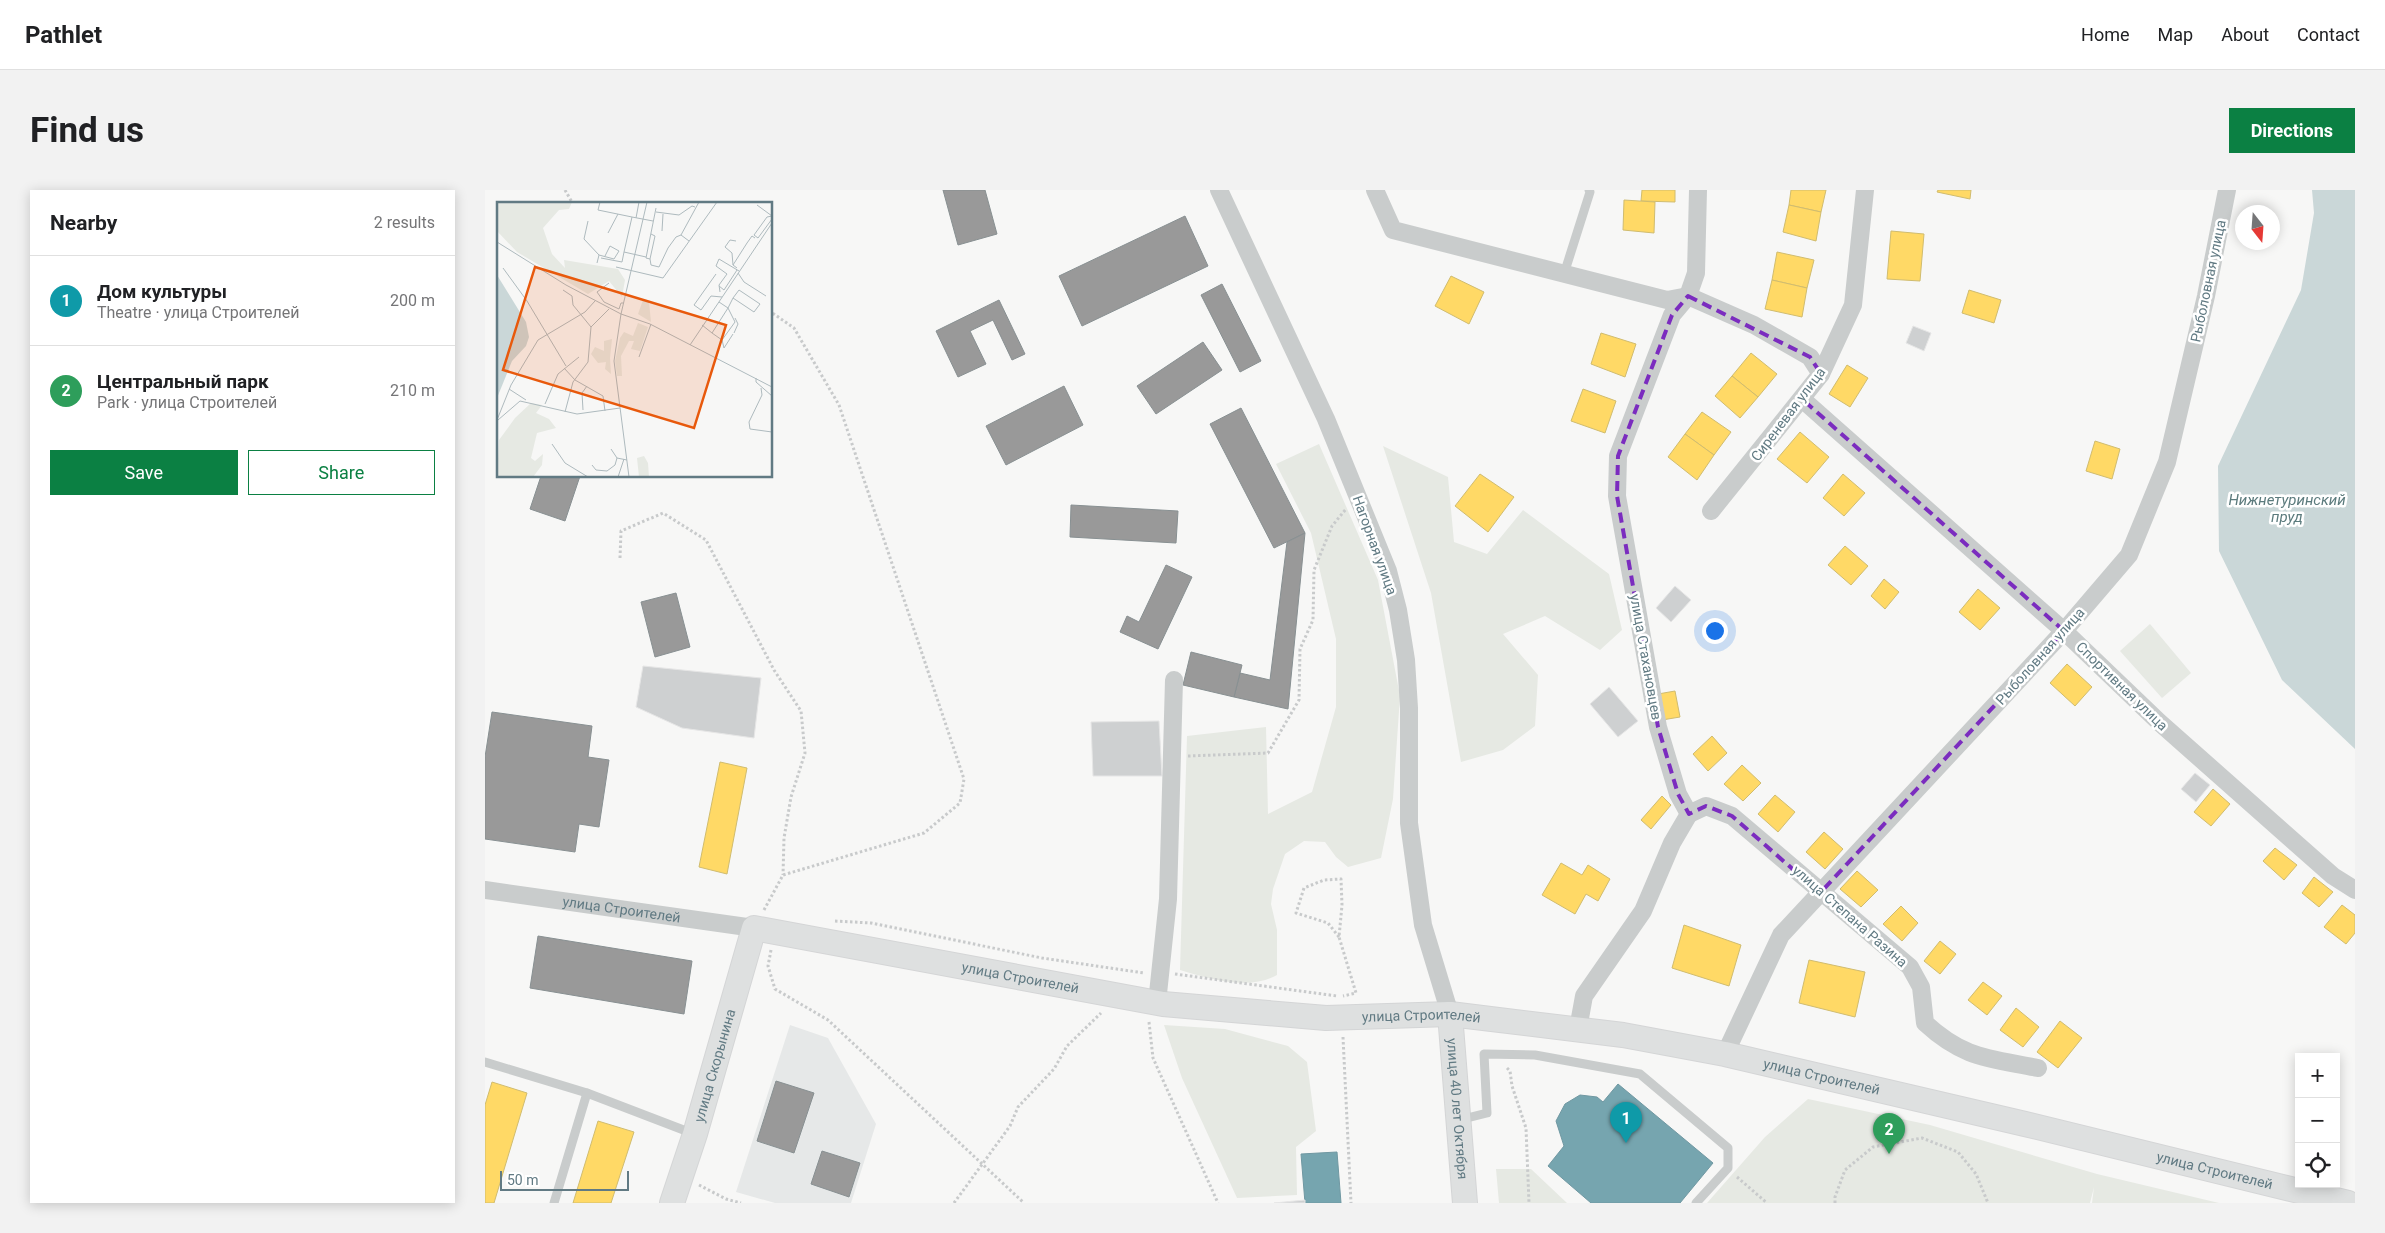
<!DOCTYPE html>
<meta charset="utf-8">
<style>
:root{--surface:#fff;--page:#f2f2f2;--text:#202124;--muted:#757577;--line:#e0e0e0;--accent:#0b8043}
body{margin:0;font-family:Roboto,sans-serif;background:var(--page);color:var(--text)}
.controls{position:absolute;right:15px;bottom:15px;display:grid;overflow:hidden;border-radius:0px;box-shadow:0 2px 12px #0003}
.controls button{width:45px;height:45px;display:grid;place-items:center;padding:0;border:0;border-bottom:1px solid var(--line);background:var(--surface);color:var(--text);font:25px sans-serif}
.compass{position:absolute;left:1750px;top:15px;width:45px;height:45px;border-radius:50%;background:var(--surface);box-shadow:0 2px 12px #0003;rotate:163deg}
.scale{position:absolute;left:15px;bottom:12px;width:129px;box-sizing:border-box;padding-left:5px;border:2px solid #617a83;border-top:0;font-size:14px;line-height:18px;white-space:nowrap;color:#617a83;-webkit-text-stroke:4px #fff;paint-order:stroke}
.you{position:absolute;left:1229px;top:440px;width:18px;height:18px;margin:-12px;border:4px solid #fff;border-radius:50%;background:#1a73e8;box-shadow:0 0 0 8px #1a73e833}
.badge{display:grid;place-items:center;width:32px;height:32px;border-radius:50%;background:var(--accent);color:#fff;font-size:16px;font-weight:700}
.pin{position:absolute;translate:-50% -41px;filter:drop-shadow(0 1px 2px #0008)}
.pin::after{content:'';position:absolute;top:26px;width:18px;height:15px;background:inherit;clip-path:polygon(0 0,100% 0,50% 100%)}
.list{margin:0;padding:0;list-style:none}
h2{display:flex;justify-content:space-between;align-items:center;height:65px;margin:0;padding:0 20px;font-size:21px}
h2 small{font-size:16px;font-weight:400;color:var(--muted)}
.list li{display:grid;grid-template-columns:32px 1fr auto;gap:15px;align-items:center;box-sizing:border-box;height:90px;padding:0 20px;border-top:1px solid var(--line)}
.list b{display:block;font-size:19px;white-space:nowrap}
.list p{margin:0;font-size:16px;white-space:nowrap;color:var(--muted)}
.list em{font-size:16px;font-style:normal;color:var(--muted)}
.actions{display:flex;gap:10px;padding:15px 20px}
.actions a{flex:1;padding:11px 0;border:1px solid var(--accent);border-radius:0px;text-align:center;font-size:18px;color:var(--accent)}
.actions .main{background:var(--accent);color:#fff}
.icon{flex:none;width:28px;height:28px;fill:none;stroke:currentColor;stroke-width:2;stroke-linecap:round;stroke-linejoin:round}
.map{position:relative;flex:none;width:1870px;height:1013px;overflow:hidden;border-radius:0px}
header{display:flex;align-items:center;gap:30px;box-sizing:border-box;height:70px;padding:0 25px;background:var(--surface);border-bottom:1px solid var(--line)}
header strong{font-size:24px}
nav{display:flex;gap:28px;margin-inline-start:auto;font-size:18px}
.intro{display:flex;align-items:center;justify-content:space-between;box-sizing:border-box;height:120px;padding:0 30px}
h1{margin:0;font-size:35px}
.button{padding:12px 22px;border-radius:0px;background:var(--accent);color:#fff;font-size:18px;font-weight:700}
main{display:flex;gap:30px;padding:0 30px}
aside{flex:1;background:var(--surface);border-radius:0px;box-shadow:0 2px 12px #0003}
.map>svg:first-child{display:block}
.built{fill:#e6e8e8}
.green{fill:#e6e9e3}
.water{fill:#cad7d8}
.homes{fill:#ffd966;stroke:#d0bc6f}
.public{fill:#76a5af;stroke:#7098a2}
.industry{fill:#999;stroke:#889092}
.building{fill:#ced0d1;stroke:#e6e6e6}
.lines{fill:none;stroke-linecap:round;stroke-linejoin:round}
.secondary-casing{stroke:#d4d5d6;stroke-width:26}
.path{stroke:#c8cacb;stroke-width:3;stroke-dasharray:2.5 2.5;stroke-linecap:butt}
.lane{stroke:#c9cccc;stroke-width:9}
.street{stroke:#c9cccc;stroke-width:18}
.secondary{stroke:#dee0e0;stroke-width:24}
.marked{fill:none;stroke:#7b2cbf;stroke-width:4;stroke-dasharray:10 6;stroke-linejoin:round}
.labels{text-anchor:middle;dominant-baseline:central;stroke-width:5;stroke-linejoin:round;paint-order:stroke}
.street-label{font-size:14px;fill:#617a83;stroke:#fff}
.water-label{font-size:15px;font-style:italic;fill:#5c7b7d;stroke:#fff}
.inset-road{fill:none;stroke:#aebabe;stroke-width:1}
.view{fill:#e8590c;fill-opacity:0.15;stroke:#e8590c;stroke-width:2.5}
.inset-edge{fill:none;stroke:#617a83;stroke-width:2.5}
</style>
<header>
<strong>Pathlet</strong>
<nav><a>Home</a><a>Map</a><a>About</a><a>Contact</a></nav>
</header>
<div class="intro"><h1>Find us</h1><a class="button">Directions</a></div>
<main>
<aside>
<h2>Nearby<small>2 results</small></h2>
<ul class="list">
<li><span class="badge" style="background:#0f9aa8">1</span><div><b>Дом культуры</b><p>Theatre · улица Строителей</p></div><em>200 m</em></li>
<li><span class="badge" style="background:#2e9e5b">2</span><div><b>Центральный парк</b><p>Park · улица Строителей</p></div><em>210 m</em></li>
</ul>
<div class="actions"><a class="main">Save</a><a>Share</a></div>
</aside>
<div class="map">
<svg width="1870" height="1013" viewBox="0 0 1870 1013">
<rect width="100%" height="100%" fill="#f7f7f6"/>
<!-- built -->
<path class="built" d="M 305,835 L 343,848 L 391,934 L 366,1013 L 290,1013 L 251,1002 Z"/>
<!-- green -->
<g class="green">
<path d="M 834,254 L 893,390 L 915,506 L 908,609 L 896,668 L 863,677 L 851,667 L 840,652 L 819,651 L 800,664 L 788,699 L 786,714 L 792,740 L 792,785 C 764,801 725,789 695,780 L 702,546 L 781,537 L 783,624 L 827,602 L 851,517 L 851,449 L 826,343 L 791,274 Z"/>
<path d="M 898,256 L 963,287 L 969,352 L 1002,364 L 1038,320 L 1124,384 L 1137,440 L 1115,460 L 1060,426 L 1018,444 L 1053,485 L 1050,536 L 1018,560 L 976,572 L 946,403 Z"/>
<path d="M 1665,434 L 1706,483 L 1677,508 L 1635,461 Z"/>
<path d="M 679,835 L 740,839 L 803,856 L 822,872 L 831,941 L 811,957 L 812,1005 L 752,1008 L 697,888 Z"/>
<path d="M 1323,909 L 1445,935 L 1612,984 L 1734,1013 L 1607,1013 L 1609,997 L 1605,1013 L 1222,1013 L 1280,947 Z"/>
<path d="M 1011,979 L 1046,979 L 1082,1013 L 1014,1013 Z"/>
</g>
<!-- water -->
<path class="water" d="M 1827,0 L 1870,0 L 1870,559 L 1797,490 L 1734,361 L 1733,276 L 1816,100 L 1829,23 Z"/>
<!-- homes -->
<g class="homes">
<path d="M 1157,0 L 1190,0 L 1190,12 L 1156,11 Z"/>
<path d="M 1306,0 L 1341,0 L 1336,22 L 1304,15 Z"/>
<path d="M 1453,0 L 1486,0 L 1485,9 L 1452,2 Z"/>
<path d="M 1139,10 L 1170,12 L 1169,43 L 1138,40 Z"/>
<path d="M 1304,15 L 1336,22 L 1331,51 L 1298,42 Z"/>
<path d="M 1406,41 L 1439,44 L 1435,91 L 1402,89 Z"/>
<path d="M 1292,62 L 1329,70 L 1322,98 L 1287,90 Z"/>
<path d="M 966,86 L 999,102 L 984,134 L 950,116 Z"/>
<path d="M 1287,90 L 1322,98 L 1317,127 L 1280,119 Z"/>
<path d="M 1484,100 L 1516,110 L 1509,133 L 1477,123 Z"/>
<path d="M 1116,143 L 1151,154 L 1140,187 L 1106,174 Z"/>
<path d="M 1266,163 L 1292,184 L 1273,207 L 1247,186 Z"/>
<path d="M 1362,175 L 1383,188 L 1365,217 L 1344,204 Z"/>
<path d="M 1247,186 L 1273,207 L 1255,228 L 1230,206 Z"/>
<path d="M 1098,199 L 1131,211 L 1120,243 L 1086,231 Z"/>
<path d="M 1217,222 L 1246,242 L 1229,265 L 1200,244 Z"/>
<path d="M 1315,242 L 1344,267 L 1322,293 L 1292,269 Z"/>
<path d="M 1200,244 L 1229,265 L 1212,290 L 1183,267 Z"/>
<path d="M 1610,251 L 1635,259 L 1627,289 L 1601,281 Z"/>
<path d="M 995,284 L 1029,307 L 1003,342 L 970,316 Z"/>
<path d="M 1358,284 L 1380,303 L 1359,326 L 1338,308 Z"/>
<path d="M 1360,356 L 1383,376 L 1366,395 L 1343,375 Z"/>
<path d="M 1399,389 L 1414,402 L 1400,419 L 1386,406 Z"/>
<path d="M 1493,399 L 1515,418 L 1495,440 L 1474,422 Z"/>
<path d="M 1582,474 L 1607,497 L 1590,516 L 1565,493 Z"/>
<path d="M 1190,501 L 1195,527 L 1177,530 L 1173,504 Z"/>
<path d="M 1227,546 L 1242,563 L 1223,581 L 1208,564 Z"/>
<path d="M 235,572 L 262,578 L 242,684 L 214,677 Z"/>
<path d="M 1257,575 L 1276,593 L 1258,611 L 1239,594 Z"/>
<path d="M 1728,599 L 1745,614 L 1726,636 L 1709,622 Z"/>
<path d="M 1290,605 L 1310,622 L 1293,642 L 1273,624 Z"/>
<path d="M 1177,606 L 1186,615 L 1166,639 L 1156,630 Z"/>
<path d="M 1339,642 L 1358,659 L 1340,679 L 1321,662 Z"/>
<path d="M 1790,658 L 1812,675 L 1799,690 L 1778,671 Z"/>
<path d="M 1076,673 L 1097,685 L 1103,675 L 1125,689 L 1113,711 L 1101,704 L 1090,724 L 1057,705 Z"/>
<path d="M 1372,681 L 1393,700 L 1376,717 L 1355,699 Z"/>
<path d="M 1829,687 L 1848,702 L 1834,717 L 1817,703 Z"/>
<path d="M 1857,715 L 1870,725 L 1870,743 L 1861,754 L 1839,737 Z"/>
<path d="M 1416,716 L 1433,733 L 1417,751 L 1398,734 Z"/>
<path d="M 1199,735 L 1256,755 L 1244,796 L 1187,778 Z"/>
<path d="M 1455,751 L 1471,764 L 1455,784 L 1439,771 Z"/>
<path d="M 1324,770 L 1380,782 L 1370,827 L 1314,813 Z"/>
<path d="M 1498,792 L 1517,806 L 1502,825 L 1483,810 Z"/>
<path d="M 1531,818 L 1554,837 L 1538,857 L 1515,840 Z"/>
<path d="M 1575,831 L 1597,848 L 1573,878 L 1552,862 Z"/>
<path d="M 7,892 L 42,903 L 9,1013 L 0,1013 L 0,915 Z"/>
<path d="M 113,931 L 149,942 L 126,1013 L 88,1013 Z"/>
</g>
<!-- public -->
<g class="public">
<path d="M 1133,894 L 1228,973 L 1195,1013 L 1106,1013 L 1063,976 L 1079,956 L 1071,931 L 1080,914 L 1095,905 L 1112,907 L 1118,912 Z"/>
<path d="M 852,962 L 856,1013 L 820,1013 L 816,964 Z"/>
</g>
<!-- industry -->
<g class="industry">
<path d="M 458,0 L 500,0 L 512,44 L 473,55 Z"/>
<path d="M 700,26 L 723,76 L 597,136 L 574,86 Z"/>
<path d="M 737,94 L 776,171 L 755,182 L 716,105 Z"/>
<path d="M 514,110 L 540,164 L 527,170 L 508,130 L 485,141 L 501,174 L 473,187 L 451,141 Z"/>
<path d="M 718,152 L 737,180 L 671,224 L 652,196 Z"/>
<path d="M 579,196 L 598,235 L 521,275 L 501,236 Z"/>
<path d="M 756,218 L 820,343 L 789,358 L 725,234 Z"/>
<path d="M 56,286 L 95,286 L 80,331 L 45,319 Z"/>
<path d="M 586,315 L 693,321 L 691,353 L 585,347 Z"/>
<path d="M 820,343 L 803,519 L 749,507 L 755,483 L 785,490 L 802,352 Z"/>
<path d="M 681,375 L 707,387 L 673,459 L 635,442 L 642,426 L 654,432 Z"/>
<path d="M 191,403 L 205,457 L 170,467 L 156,412 Z"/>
<path d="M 706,462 L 757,475 L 749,507 L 698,495 Z"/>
<path d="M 7,522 L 107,536 L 103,567 L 124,570 L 114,637 L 94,634 L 90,662 L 0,649 L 0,567 Z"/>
<path d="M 53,746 L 207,771 L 199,824 L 45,798 Z"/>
<path d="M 291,891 L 329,903 L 309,963 L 272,951 Z"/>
<path d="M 337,961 L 375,973 L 364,1007 L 326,994 Z"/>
</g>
<!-- building -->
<g class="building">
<path d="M 1428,136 L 1446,143 L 1439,161 L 1421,153 Z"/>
<path d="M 1190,396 L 1206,410 L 1186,432 L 1171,418 Z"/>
<path d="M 158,476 L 276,488 L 269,548 L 197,538 L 151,517 Z"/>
<path d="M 1124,497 L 1153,531 L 1133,547 L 1105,514 Z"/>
<path d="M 674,531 L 677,586 L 608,586 L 606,532 Z"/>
<path d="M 1710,583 L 1725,595 L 1711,612 L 1696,599 Z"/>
<path d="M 820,1010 L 820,1013 L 789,1013 Z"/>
</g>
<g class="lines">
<!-- secondary casing -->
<g class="secondary-casing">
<g id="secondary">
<path id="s2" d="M 965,824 L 980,1013"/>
<path id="s3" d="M 187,1013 L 210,944 L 269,738 L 678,814 L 841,828 L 965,824 L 1138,845 L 1240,864 L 1540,934 L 1863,1013"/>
</g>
</g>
<!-- path -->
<g class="path">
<path d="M 80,0 L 88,14"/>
<path d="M 135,368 L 136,341 L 178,323 L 221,350 L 289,480 L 316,521 L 320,563 L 306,607 L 299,648 L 298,685"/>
<path d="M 703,566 L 783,563 L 814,510 L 815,459 L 828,430 L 829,380 L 847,336 L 861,319"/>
<path d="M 279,720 L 298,685 L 439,643 L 475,613 L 479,589 L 354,215 L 309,138 L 286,122"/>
<path d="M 350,731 L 386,733 L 557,768 L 659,783"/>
<path d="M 854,747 L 843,733 L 811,723 L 819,698 L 839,690 L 856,689 L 857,715 L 854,747 L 871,803 L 858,806"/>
<path d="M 286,760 L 283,776 L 290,799 L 343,830 L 539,1013"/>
<path d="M 690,784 L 852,806"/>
<path d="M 664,832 L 668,868 L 733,1013"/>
<path d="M 858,847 L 866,1013"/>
<path d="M 1022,878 L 1025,881 L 1027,896 L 1041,938 L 1044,1013"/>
<path d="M 1252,987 L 1282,1013"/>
<path d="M 214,995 L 241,1009 L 256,1013"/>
<path d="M 469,1013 L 525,936 L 533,917 L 569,879 L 582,856 L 616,823"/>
<path d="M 1350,1013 L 1350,1007 L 1360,980 L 1388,957 L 1437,948 L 1473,962 L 1491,984 L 1503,1013"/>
</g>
<!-- lane -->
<g class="lane">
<path d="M 1079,84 L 1105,2 L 1104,0"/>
<path d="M 0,872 L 102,903 L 209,944"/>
<path d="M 974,930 L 1002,923 L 999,864 L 1050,865 L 1155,884 L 1243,958 L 1243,978 L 1211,1013"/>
<path d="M 69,1013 L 102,903"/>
</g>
<!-- street -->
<g class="street">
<path d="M 734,0 L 841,229 L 903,381 L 913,420 L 921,470 L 924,518 L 924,633 L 938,735 L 965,824"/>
<path d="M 890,0 L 908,40 L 1182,110 L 1203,106 L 1269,135 L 1325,167 L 1336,184"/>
<path d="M 1317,209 L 1579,441 L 1674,532 L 1848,686 L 1870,700"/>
<path d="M 1226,321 L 1336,184 L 1368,115 L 1380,0"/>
<path d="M 1204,624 L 1193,604 L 1173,537 L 1132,306 L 1133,266 L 1187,125 L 1203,106 L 1211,83 L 1213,0"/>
<path d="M 1204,624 L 1221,616 L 1247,626 L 1425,777 L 1436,797 L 1440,833 C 1479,869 1504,868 1553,878"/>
<path id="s1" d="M 0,700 L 269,738"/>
<path d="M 672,813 L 683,709 L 689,490"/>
<path d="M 1093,839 L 1099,806 L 1158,721 L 1187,653 L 1204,624"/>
<path d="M 1240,864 L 1296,745 L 1579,441 L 1644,365 L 1682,272 L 1721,106 L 1742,0"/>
</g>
<!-- secondary -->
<use href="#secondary" class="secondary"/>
</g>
<!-- marked area -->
<path class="marked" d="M 1203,106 L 1325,167 L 1336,184 L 1317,209 L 1579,441 L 1335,703 L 1247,626 L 1221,616 L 1204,624 L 1193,604 L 1173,537 L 1132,306 L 1133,266 L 1187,125 Z"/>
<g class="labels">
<!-- street labels -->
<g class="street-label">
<text transform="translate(1723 91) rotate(-78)">Рыболовная улица</text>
<text transform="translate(1303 224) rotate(-53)">Сиреневая улица</text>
<text transform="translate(890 355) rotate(70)">Нагорная улица</text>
<text transform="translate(1555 466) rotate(-48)">Рыболовная улица</text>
<text transform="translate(1161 467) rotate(80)">улица Стахановцев</text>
<text transform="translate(1637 496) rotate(44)">Спортивная улица</text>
<text stroke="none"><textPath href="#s1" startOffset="138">улица Строителей</textPath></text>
<text transform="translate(1365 726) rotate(41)">улица Степана Разина</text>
<text stroke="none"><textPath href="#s3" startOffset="558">улица Строителей</textPath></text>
<text stroke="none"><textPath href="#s3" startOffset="962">улица Строителей</textPath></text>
<text stroke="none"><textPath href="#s3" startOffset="144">улица Скорынина</textPath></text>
<text stroke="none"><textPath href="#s3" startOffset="1368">улица Строителей</textPath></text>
<text stroke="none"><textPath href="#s2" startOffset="95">улица 40 лет Октября</textPath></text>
<text stroke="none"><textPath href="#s3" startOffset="1772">улица Строителей</textPath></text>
</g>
<!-- water labels -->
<g class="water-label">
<text x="1802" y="310">Нижнетуринский<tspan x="1802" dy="17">пруд</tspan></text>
</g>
</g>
<!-- overview -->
<g transform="translate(12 12)">
<rect width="275" height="275" fill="#f7f7f6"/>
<path d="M 0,0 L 75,0 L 72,7 L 62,8 L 46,26 L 55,52 L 68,66 L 67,58 L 121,67 L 128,78 L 125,95 L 112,79 L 91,92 L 20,50 L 0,29 ZM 146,98 L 152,100 L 154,120 L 141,112 ZM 141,121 L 151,125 L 143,149 L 134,147 L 137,139 L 132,139 L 124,154 L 125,174 L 120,174 L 118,159 L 123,136 L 127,130 L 136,134 ZM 115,137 L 113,156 L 114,172 L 108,167 L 109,160 L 101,161 L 94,152 L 98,145 L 107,149 L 107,139 ZM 34,201 L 45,203 L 39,211 L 52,217 L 59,226 L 40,231 L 34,256 L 38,259 L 46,252 L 45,263 L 36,275 L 0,275 L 2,238 L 18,216 ZM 147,254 L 151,261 L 152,275 L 142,275 L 140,256 Z" fill="#e6e9e3"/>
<path d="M 0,73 L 29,120 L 32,135 L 29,144 L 15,159 L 0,196 Z" fill="#cad7d8"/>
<path class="inset-road" d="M 103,0 L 101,8 L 135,15M 260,3 L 275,14M 159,6 L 149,56 L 153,57 L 154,63 L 162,65 L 171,46 L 179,35 L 184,33M 159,10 L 182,13 L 195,4 L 198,5M 275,14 L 270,15 L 257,33 L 261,36 L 275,17M 139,16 L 142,0M 91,19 L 87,37 L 102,53 L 100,61M 165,29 L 166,12M 111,31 L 121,12M 192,39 L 184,33 L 202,0M 0,40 L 69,83 L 124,112 L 150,0M 102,53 L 117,57 L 122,49 L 113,44 L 108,54M 149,55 L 127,50 L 135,15 L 156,19M 104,56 L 125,60 L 127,50M 153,57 L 158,34 L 154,32M 236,63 L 235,51 L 228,45 L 233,38 L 239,39M 119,65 L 166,76 L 220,0M 6,66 L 30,99 L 69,164M 240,66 L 236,63 L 250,41 L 255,34 L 258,36M 241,71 L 247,80 L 269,94M 219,72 L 197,103 L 204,108 L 214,94 L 225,95M 112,81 L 100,90 L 107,100 L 122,107 L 124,101 L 127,101M 222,84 L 227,88 L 240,68M 66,88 L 75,94 L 76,103 L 94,125M 223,90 L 222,83 L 230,72 L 219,64 L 222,57 L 242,69M 222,100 L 231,106 L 236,96 L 257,110 L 263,102 L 242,88 L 236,96M 205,123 L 215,131 L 225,138 L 238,120 L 231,106 L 215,131M 94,125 L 112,107M 237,131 L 241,122 L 238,116M 225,138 L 227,146 L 236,132M 193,143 L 275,21M 142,155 L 154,122M 67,166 L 78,178 L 106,194 L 108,209M 259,176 L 259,180 L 275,194M 264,186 L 265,193 L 252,220 L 253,227 L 275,230 L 275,212M 12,187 L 29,198M 48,202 L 61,172 L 82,155M 86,208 L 85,191 L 90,184M 68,210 L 76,180 L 91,160 L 94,125M 0,218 L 14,183 L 41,138 L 88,110 L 98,99M 1,218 L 23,199 L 80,212 L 123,206M 55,242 L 68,261 L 91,275M 114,247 L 120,256 L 130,258M 95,263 L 99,268 L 110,269 L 118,263 L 120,256M 121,275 L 127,257M 132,275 L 117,159 L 124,112 L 153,122 L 275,185"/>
<path class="view" d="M 38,65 L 229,123 L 197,226 L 6,168 Z"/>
<rect width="275" height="275" class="inset-edge"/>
</g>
</svg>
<div class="controls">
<button>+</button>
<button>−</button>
<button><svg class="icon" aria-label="locate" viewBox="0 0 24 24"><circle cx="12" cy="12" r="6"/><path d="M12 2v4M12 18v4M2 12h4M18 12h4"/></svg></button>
</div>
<svg class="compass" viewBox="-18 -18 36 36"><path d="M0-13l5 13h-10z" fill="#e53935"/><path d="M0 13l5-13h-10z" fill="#757577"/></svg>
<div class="scale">50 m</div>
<div class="you"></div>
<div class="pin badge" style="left:1141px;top:953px;background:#0f9aa8">1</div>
<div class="pin badge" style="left:1404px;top:964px;background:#2e9e5b">2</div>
</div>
</main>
